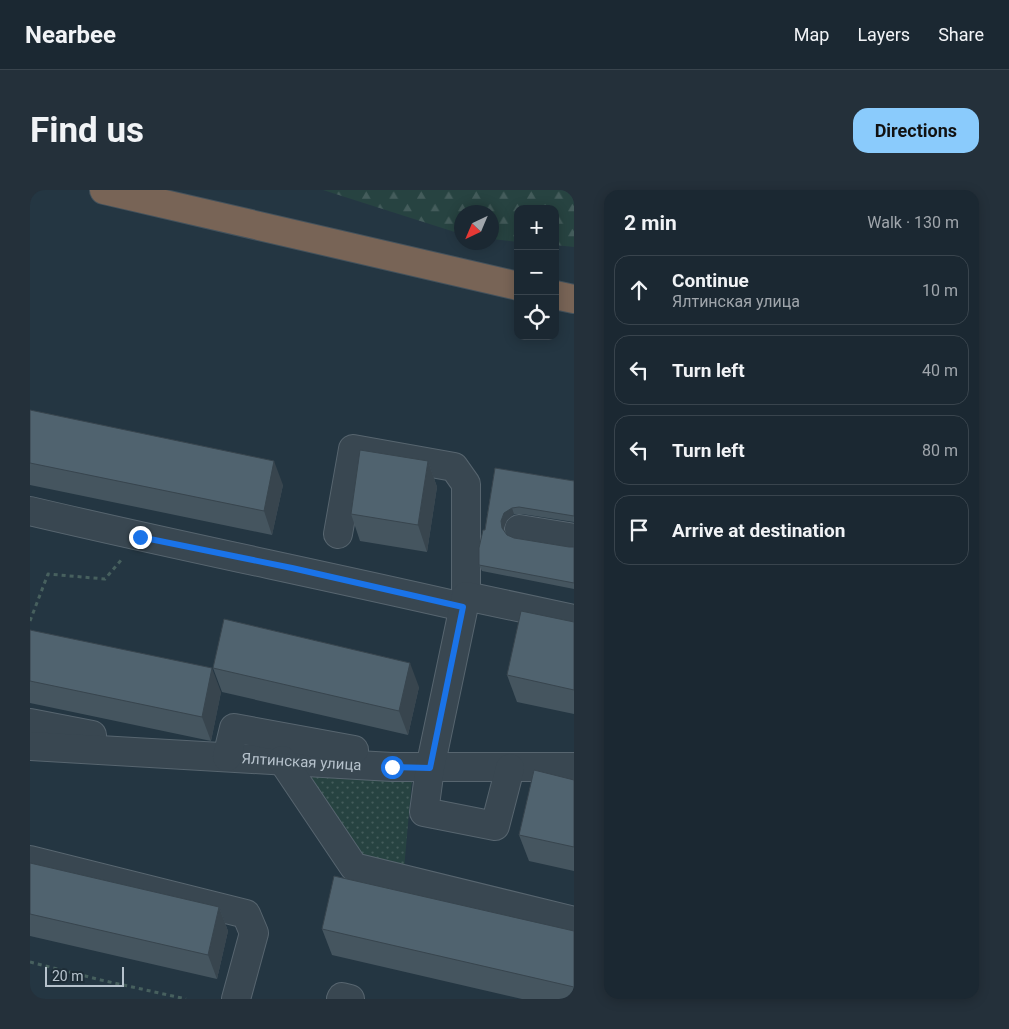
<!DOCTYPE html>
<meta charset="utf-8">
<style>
:root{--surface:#1b2832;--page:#24303a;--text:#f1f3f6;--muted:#a0a6ac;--line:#39444d;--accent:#8acbfc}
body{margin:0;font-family:Roboto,sans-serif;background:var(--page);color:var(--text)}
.controls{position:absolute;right:15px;top:15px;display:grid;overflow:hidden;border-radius:10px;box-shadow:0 2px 12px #0003}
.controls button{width:45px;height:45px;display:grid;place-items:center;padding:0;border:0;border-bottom:1px solid var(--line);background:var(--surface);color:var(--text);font:25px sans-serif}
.compass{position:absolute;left:424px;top:15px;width:45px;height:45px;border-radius:50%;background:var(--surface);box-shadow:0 2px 12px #0003;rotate:224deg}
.scale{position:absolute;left:15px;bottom:12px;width:79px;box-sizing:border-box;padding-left:5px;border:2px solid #b6c2cc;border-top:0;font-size:14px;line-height:18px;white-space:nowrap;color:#b6c2cc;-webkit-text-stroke:4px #1e2d37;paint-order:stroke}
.stop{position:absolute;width:15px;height:15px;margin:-11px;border:4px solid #1a73e8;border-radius:50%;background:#fff}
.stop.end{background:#1a73e8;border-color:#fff;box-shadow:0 1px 5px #0008}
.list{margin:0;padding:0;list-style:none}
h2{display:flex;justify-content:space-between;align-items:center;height:65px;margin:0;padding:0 20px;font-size:21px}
h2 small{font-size:16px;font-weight:400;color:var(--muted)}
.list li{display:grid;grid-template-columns:32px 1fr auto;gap:15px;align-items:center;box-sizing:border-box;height:70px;margin:0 10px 10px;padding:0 10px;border:1px solid var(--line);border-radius:15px}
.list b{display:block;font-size:19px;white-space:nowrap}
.list p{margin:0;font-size:16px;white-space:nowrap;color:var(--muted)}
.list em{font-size:16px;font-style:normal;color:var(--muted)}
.icon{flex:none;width:28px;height:28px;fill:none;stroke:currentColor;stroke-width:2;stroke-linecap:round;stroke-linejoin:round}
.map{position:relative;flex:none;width:544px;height:809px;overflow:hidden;border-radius:15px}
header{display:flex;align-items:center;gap:30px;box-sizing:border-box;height:70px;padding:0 25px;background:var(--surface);border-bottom:1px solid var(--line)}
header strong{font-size:24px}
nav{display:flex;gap:28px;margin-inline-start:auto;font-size:18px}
.intro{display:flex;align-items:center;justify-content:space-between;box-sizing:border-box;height:120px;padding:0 30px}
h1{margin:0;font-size:35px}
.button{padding:12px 22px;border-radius:15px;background:var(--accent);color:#111;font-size:18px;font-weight:700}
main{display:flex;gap:30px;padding:0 30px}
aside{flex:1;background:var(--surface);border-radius:15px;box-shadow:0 2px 12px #0003}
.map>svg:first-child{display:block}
.forest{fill:url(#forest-firs)}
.park{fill:url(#park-dots)}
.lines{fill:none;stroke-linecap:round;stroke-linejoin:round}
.minor-casing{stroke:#57656f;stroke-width:30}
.highway-casing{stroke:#44525c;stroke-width:30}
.path{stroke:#47605e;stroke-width:3;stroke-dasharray:4 4;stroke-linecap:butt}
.minor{stroke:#394751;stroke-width:28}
.highway{stroke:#786456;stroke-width:28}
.wall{fill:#45555f}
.shaded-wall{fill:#38454e}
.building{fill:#50636f;stroke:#38454e}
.route{stroke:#1a73e8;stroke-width:6}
.labels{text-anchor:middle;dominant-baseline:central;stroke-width:4;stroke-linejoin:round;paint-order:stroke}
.street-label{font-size:15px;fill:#b6c2cc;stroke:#1e2d37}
</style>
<header>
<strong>Nearbee</strong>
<nav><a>Map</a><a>Layers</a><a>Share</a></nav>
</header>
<div class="intro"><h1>Find us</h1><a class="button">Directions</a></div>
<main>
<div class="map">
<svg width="544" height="809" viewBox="0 0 544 809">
<defs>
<pattern id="forest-firs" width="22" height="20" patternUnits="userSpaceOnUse" patternTransform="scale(1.25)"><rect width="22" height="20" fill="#274341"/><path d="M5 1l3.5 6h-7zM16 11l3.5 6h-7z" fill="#445c5b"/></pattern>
<pattern id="park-dots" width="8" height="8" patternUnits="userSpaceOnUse" patternTransform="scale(1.25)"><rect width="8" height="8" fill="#274341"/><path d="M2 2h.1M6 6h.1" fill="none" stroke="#445c5b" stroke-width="1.8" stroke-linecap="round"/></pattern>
</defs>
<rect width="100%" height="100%" fill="#243642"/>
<!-- forest -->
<path class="forest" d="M 293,0 L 544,0 L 544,57 L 525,55 L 525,19 L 488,19 L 488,52 L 462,49 L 462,22 L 432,22 L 431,44 Z"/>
<!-- park -->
<path class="park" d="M 271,581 L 382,589 L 374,679 L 328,669 Z"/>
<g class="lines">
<!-- minor casing -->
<g class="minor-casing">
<g id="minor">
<path d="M 0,321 C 144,355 289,384 433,417"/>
<path d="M 489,339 L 544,348"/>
<path d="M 308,344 L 323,259 L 424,277 L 436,294 L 436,406"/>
<path d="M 0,533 L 62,545"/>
<path id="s1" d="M 0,556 L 362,577 L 544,577"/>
<path d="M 197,567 L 204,538 L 324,560"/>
<path d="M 252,570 L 324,677 L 544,731"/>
<path d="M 480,578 L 465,636 L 394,622 L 400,578 L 436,406 L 544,429"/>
<path d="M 0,670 L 216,724 L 224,743 L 206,809"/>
<path d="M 311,809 L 312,807 L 320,809"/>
</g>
</g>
<!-- highway casing -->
<g class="highway-casing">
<g id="highway">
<path d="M 74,0 L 488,96"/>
<path d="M 525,105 L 544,109"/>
</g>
</g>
<!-- path -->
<g class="path">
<path d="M 0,431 L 18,384 L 75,389 L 92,369"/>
<path d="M 0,772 L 71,790 L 156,809"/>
</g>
<!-- minor -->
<use href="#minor" class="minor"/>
<!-- highway -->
<use href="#highway" class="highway"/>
</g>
<!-- wall -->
<g class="wall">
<path d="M 0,220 L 253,295 L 242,345 L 0,295 Z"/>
<path d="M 398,271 L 407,297 L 397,362 L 330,351 L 321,324 Z"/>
<path d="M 465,278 L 544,291 L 544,332 L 492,324 L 484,324 L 477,330 L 474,337 L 474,341 L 477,345 L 484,348 L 539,357 L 544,357 L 544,399 L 452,381 L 449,375 Z"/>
<path d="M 544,432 L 544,524 L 487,512 L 477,485 Z"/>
<path d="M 0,440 L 191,502 L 181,551 L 0,513 Z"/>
<path d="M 183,478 L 389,497 L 378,545 L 192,502 Z"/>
<path d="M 544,590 L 544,681 L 499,671 L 489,645 Z"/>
<path d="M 0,673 L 189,717 L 198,741 L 187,789 L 0,746 Z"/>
<path d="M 292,739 L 544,741 L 544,809 L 492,809 L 302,765 Z"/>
</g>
<!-- shaded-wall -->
<g class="shaded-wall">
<path d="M 244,271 L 253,295 L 242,345 L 234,321 Z"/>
<path d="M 398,271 L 407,297 L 397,362 L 388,335 Z"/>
<path d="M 482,318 L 484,324 L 477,330 L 474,337 L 474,344 L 472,338 L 471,331 L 474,323 Z"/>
<path d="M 380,473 L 389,497 L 378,545 L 369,521 Z"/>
<path d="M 182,478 L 191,502 L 181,551 L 172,527 Z"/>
<path d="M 189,717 L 198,741 L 187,789 L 178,765 Z"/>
</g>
<!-- building -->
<g class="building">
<path d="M 0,220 L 244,271 L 234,321 L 0,273 Z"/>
<path d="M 330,260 L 398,271 L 388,335 L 321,324 Z"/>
<path d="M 465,278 L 544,291 L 544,326 L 489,317 L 482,318 L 474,323 L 471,331 L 472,338 L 477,345 L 484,348 L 539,357 L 544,357 L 544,393 L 449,375 L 449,358 L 453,340 L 455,340 Z"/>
<path d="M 491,421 L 544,432 L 544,500 L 477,485 Z"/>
<path d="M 194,429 L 380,473 L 369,521 L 183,478 Z"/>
<path d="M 0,440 L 182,478 L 172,527 L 0,491 Z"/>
<path d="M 504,580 L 544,590 L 544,657 L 489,645 Z"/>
<path d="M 0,673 L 189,717 L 178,765 L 0,724 Z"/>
<path d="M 304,686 L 544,741 L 544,797 L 292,739 Z"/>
</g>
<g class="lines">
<!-- route -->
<path class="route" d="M 110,347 L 262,378 L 433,417 L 400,578 L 362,577"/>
</g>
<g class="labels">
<!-- street labels -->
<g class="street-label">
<text stroke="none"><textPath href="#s1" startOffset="272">Ялтинская улица</textPath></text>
</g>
</g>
</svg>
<div class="controls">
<button>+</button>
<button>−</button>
<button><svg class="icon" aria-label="locate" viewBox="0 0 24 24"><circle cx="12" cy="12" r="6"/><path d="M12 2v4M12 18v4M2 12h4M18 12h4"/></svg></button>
</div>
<svg class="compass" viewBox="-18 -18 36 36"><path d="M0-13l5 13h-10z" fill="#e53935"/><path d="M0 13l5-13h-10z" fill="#a0a6ac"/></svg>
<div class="scale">20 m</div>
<div class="stop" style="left:362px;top:577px"></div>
<div class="stop end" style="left:110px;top:347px"></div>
</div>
<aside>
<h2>2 min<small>Walk · 130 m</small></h2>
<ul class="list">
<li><svg class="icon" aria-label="ahead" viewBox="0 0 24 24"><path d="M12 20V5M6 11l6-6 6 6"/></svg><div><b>Continue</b><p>Ялтинская улица</p></div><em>10 m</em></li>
<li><svg class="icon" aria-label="left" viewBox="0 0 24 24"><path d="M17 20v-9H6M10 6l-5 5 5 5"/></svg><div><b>Turn left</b></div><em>40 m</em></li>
<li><svg class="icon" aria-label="left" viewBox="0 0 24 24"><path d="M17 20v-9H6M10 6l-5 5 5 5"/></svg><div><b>Turn left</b></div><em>80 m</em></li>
<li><svg class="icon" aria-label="arrive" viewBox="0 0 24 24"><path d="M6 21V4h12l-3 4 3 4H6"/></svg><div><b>Arrive at destination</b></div></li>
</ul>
</aside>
</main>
